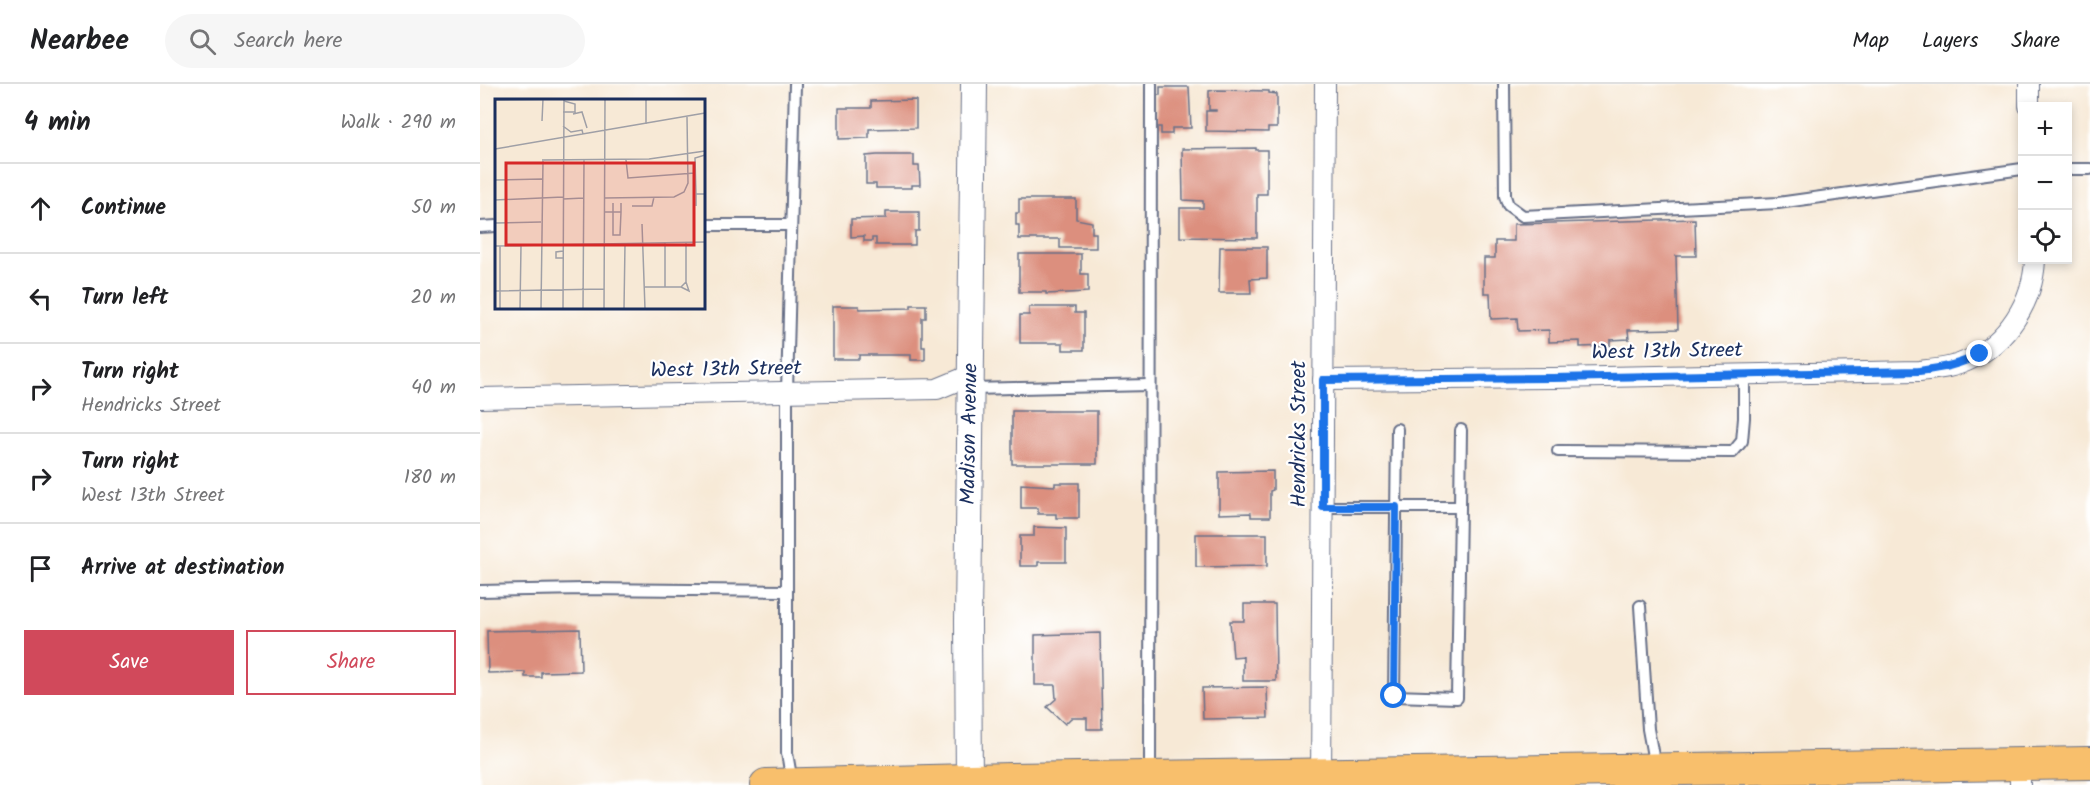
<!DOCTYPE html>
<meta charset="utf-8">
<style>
:root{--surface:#fff;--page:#f6f6f6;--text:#202124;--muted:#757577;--line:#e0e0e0;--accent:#d1495b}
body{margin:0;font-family:Kalam,sans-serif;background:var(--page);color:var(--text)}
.controls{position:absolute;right:18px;top:18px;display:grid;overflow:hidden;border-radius:0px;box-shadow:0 3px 9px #0003}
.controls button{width:54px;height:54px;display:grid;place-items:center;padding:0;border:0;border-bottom:2px solid var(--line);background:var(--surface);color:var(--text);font:30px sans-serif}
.stop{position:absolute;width:18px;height:18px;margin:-14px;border:4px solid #1a73e8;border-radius:50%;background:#fff}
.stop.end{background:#1a73e8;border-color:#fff;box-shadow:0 2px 6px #0008}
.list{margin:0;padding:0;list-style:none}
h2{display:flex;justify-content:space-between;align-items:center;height:78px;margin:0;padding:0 24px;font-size:26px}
h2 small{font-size:20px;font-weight:400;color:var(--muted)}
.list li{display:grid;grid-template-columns:39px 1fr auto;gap:18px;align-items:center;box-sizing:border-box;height:90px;padding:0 24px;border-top:2px solid var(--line)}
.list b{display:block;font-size:22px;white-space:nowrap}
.list p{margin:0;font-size:20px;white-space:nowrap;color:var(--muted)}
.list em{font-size:20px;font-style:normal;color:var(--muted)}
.actions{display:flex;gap:12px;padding:18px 24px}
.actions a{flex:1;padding:14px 0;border:2px solid var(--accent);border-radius:0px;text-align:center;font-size:21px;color:var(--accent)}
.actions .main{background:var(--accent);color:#fff}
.icon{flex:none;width:33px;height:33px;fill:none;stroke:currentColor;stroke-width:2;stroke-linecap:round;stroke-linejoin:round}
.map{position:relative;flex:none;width:1610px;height:701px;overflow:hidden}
header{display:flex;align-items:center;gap:36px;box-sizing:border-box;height:84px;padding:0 30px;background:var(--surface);border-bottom:2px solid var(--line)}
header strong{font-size:28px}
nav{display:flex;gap:33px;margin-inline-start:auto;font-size:21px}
.search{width:420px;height:54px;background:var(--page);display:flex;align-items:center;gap:15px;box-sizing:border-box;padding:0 21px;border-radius:33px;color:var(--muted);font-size:22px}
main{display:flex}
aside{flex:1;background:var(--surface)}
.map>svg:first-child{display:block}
.building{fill:#dc8f7e}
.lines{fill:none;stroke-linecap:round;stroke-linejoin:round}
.service-casing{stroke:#687088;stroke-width:14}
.minor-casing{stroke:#687088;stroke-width:22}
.tertiary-casing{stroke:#687088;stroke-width:28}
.primary-casing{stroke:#687088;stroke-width:34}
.service{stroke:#fff;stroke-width:10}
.minor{stroke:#fff;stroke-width:20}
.tertiary{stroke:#fff;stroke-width:26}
.primary{stroke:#f8bf6c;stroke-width:32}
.route{stroke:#1a73e8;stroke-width:8}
.labels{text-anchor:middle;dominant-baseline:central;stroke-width:4.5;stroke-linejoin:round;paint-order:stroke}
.street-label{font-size:21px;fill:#1b2f5e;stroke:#fff}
.inset-road{fill:none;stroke:#9f9fa6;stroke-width:1.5}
.view{fill:#d62828;fill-opacity:0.15;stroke:#d62828;stroke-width:3}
.inset-edge{fill:none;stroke:#1b2f5e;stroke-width:3}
</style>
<header>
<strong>Nearbee</strong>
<div class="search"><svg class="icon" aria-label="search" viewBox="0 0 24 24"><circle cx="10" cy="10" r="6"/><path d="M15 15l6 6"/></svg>Search here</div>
<nav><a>Map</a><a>Layers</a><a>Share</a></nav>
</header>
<main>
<aside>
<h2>4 min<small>Walk · 290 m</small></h2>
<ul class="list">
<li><svg class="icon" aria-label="ahead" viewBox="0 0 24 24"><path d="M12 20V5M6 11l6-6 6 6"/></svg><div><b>Continue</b></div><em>50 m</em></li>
<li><svg class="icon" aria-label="left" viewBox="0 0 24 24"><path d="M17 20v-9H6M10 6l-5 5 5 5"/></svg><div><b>Turn left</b></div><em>20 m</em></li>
<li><svg class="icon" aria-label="right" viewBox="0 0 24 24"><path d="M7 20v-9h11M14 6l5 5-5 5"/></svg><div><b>Turn right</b><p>Hendricks Street</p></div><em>40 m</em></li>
<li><svg class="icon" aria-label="right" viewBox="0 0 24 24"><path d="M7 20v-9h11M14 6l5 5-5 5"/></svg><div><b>Turn right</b><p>West 13th Street</p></div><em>180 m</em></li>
<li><svg class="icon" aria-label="arrive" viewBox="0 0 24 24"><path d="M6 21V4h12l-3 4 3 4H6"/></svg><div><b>Arrive at destination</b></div></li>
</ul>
<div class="actions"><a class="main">Save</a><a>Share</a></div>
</aside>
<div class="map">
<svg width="1610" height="701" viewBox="0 0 1610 701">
<rect width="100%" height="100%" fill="#fff"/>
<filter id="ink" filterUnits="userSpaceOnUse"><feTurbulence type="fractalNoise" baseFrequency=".0167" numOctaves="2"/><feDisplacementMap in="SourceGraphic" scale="12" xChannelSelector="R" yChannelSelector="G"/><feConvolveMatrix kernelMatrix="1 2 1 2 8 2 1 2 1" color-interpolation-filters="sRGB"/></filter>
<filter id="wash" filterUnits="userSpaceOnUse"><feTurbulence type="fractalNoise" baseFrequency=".008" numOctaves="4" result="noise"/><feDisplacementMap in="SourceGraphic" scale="24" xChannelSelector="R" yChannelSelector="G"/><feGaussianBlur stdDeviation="1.35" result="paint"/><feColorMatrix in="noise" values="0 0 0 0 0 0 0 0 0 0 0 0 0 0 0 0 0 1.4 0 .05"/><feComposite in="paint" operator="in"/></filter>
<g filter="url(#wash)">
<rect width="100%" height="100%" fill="#f7e9d6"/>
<g id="blocks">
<!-- building -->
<g class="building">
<path d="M 680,3 L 709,3 L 711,44 L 692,44 L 692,50 L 681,50 L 681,43 L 677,43 L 677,11 L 680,11 Z"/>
<path d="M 736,6 L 789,7 L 789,9 L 797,10 L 797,44 L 788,44 L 788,48 L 726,47 L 726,27 L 736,27 L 736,26 L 729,26 L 729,7 Z"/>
<path d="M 436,16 L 436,44 L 389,45 L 389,54 L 359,55 L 359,24 L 391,24 L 391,17 Z"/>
<path d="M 776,64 L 776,66 L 787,66 L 787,110 L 777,110 L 777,154 L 700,153 L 700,124 L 723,124 L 723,117 L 703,116 L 702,65 Z"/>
<path d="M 397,71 L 434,71 L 434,82 L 439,82 L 440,101 L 432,101 L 432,104 L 396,104 L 396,100 L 386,100 L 386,72 Z"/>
<path d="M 539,115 L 596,115 L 596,135 L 612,138 L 612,149 L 616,149 L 616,164 L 580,164 L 580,155 L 539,155 L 539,141 L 536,141 L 536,129 L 539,129 Z"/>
<path d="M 406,128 L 439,128 L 439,147 L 435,147 L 435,161 L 396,161 L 396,154 L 392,154 L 392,157 L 384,157 L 384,152 L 371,153 L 371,135 L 406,134 Z"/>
<path d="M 1215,135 L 1216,172 L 1196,172 L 1198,245 L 1148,246 L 1149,255 L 1130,256 L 1130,262 L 1100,263 L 1100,257 L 1069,258 L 1069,246 L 1038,247 L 1037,234 L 1011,235 L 1010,209 L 1004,209 L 1004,174 L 1015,174 L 1015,157 L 1034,157 L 1034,140 Z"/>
<path d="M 740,163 L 787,163 L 787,194 L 770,195 L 771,209 L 739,209 Z"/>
<path d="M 539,170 L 601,170 L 601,190 L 608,190 L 608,208 L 566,210 L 566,208 L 539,208 Z"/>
<path d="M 431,221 L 446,221 L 446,234 L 442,234 L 442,263 L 445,263 L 445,276 L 431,276 L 431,271 L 379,271 L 379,275 L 353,275 L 353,222 L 379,222 L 379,225 L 431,224 Z"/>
<path d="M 549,223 L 595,223 L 595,229 L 604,229 L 604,266 L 583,266 L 583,259 L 540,259 L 540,231 L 549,231 Z"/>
<rect x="532" y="327" width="85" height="53"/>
<path d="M 793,387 L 793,406 L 790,407 L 790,433 L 771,433 L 771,429 L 739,430 L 739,388 Z"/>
<path d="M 575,399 L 599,399 L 599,434 L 576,434 L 576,430 L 558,430 L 558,424 L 541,424 L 541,400 L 575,402 Z"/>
<path d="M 554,443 L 586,444 L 586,478 L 558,478 L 558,482 L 540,482 L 540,452 L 554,452 Z"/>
<path d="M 716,450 L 787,450 L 787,482 L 716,483 Z"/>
<path d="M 764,520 L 795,520 L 796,597 L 763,597 L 763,572 L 753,573 L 750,537 L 764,537 Z"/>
<path d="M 100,545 L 101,587 L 61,588 L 61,593 L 45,593 L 45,588 L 8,589 L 7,547 Z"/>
<path d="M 620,549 L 622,645 L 607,645 L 607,634 L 591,634 L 585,640 L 567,623 L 576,615 L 575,601 L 555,601 L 555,551 Z"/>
<path d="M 787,603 L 788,634 L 723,635 L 722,604 Z"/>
</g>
</g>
</g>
<g filter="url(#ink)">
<use href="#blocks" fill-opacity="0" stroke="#687088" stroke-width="1.5"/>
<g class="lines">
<!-- service casing -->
<g class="service-casing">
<g id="service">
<path d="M 1024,0 L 1025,112 L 1028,121 L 1043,132 L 1298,119 L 1542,85"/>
<path d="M 1588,85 L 1610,85"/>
<path d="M 224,141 L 311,141"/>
<path d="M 0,143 L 16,142"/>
<path d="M 491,305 L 670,301"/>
<path d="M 917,345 L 914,612 L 977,614 L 980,423"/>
<path d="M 1078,367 L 1253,368 L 1262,357 L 1264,334 L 1264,290"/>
<path d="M 843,423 L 980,423 L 981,346"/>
<path d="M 0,507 L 105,505 L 307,507"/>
<path d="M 1160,522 L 1168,645 L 1175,683"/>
<path d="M 670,690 L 671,0"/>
<path d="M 312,698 L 307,669 L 307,308 L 315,0"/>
</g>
</g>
<!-- minor casing -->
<g class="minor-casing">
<g id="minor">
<path d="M 1549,0 L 1549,22"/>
<path d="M 843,296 L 1073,294 L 1439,287 C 1456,285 1473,284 1489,276 C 1527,258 1553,218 1555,176"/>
<path d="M 0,314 L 457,305 L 491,291"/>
<path d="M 1540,680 L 1540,701"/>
<path d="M 841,699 L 845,0"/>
</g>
</g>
<!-- tertiary casing -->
<g class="tertiary-casing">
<path id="tertiary" d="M 489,701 L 488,538 L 494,0"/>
</g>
<!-- primary casing -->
<g class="primary-casing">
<path id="primary" d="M 286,701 L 531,695 L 1610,679"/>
</g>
<!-- service -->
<use href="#service" class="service"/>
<!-- minor -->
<use href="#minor" class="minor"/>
<!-- tertiary -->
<use href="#tertiary" class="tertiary"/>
<!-- primary -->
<use href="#primary" class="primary"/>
</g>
</g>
<g class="lines" filter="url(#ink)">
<!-- route -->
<path class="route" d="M 914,612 L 916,423 L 843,423 L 843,296 L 1073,294 L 1439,287 C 1461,284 1480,281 1500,270"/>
</g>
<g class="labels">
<!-- street labels -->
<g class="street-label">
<text transform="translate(1187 268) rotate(-1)">West 13th Street</text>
<text transform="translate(246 286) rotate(-1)">West 13th Street</text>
<text transform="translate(490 350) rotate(-89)">Madison Avenue</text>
<text transform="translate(819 350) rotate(-90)">Hendricks Street</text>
</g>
</g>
<!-- overview -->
<g transform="translate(15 15)">
<rect width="210" height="210" fill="#f7e9d6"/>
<path class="inset-road" d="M 151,0 L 151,25M 0,1 L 69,0 L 68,210M 68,13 L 80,13 L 80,5 L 69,2M 78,15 L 87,13 L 92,29M 47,22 L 48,0M 68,27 L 76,33 L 87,31 L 88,35M 0,50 L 210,14M 47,61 L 154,60 L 210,52M 131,61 L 133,79 L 200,74M 0,81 L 47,80M 201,95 L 200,59 L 210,56M 109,99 L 179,98 L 189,93 L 193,84 L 192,18M 68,100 L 89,99M 0,101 L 68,98M 118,104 L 118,136 L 125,136 L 126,113M 137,107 L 157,107 L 159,98M 201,107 L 201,95 L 210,95M 109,113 L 126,113 L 126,104M 0,124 L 46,123M 147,125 L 150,210M 170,144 L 170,188M 0,147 L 210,143M 5,147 L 5,210M 68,152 L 61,153 L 61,159 L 68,159M 150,188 L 186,188M 186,188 L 191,183 L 191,144M 186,188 L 194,192 L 191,183M 0,192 L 109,190M 25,210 L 26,147M 46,210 L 48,62M 88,210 L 89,61M 109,210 L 110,0M 129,210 L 130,145"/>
<path class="view" d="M 11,64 L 199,64 L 199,146 L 11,146 Z"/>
<rect width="210" height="210" class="inset-edge"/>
</g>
</svg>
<div class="controls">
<button>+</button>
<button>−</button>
<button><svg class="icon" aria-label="locate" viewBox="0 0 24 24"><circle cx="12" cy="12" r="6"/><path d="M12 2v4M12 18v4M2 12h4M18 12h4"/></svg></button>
</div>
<div class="stop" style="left:914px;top:612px"></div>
<div class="stop end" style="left:1500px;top:270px"></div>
</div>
</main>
